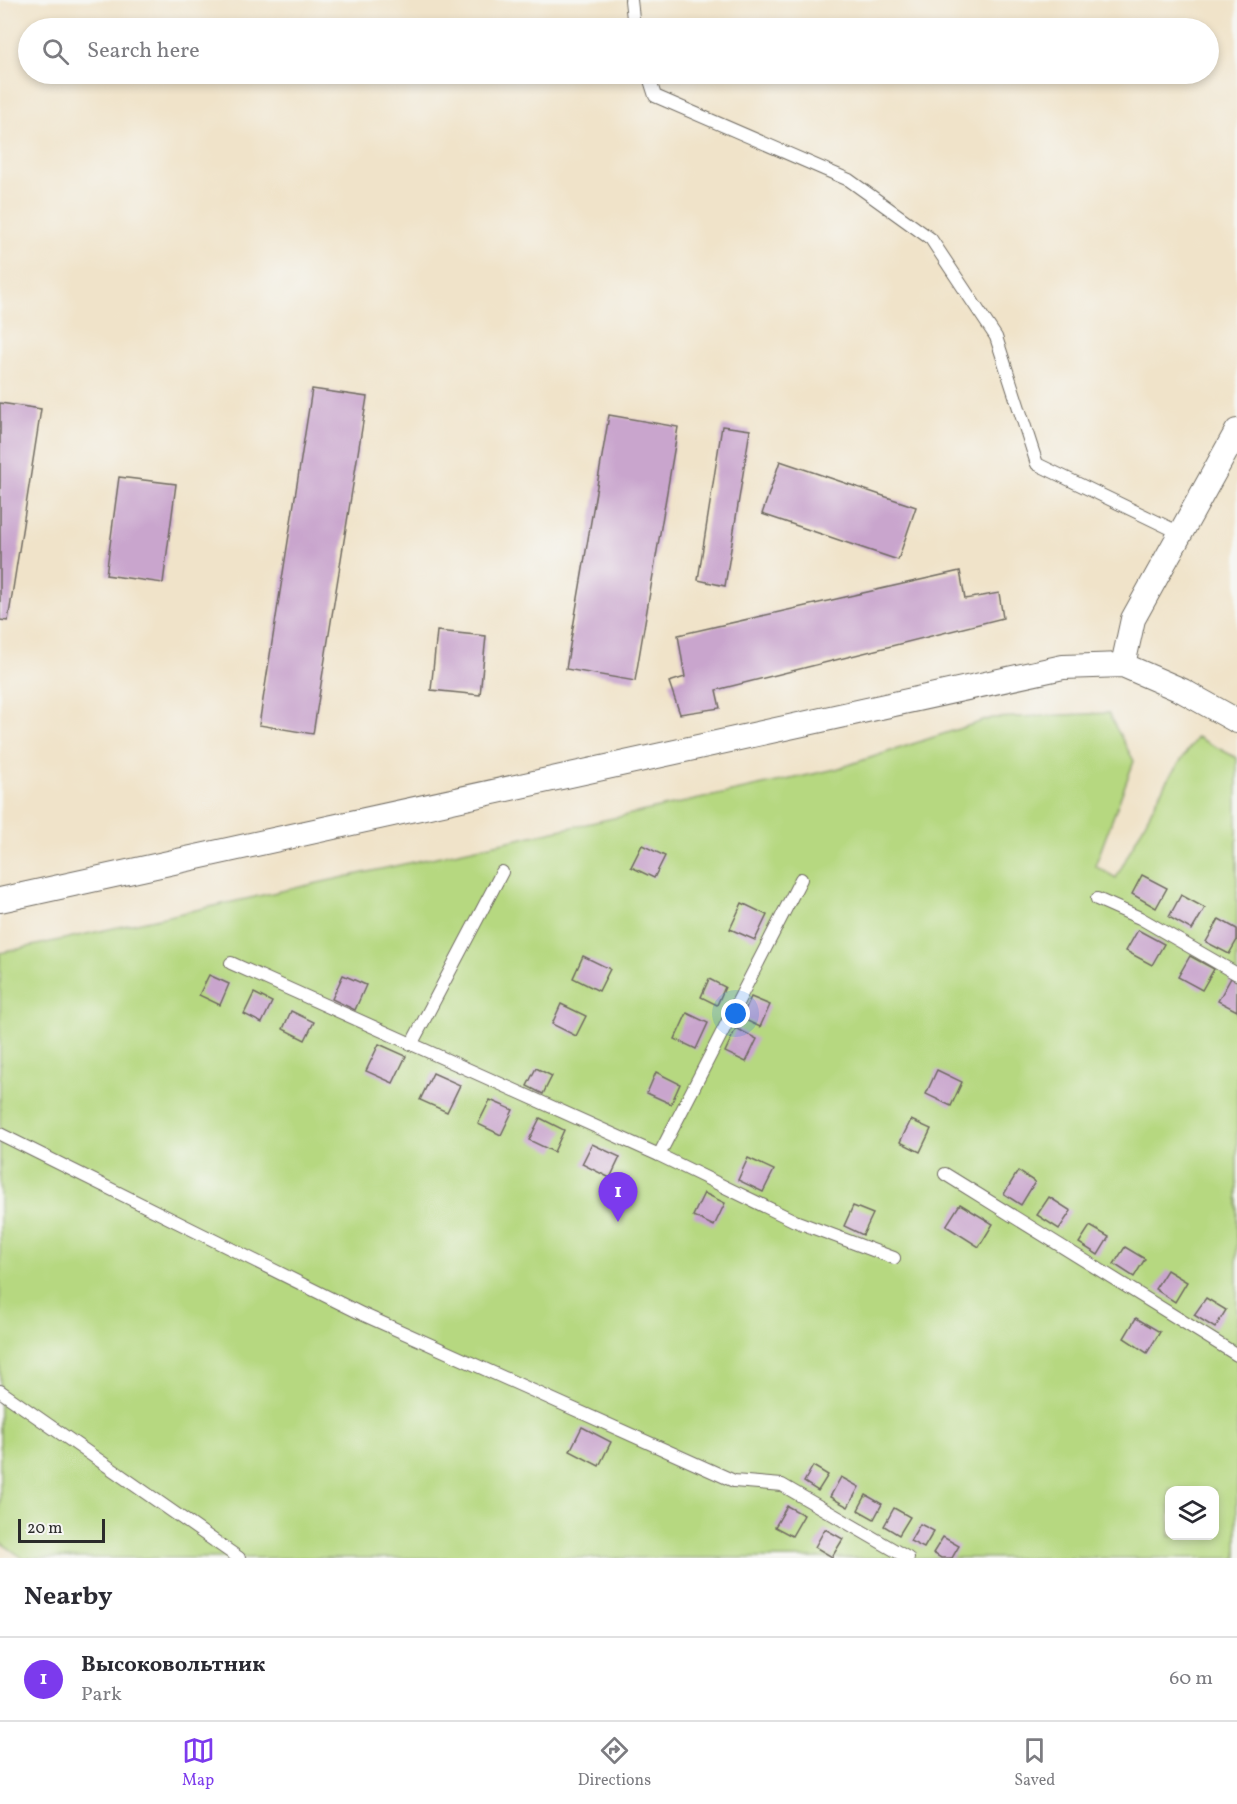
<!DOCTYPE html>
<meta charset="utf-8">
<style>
:root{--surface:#fff;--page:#f2f2f3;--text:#2b2b33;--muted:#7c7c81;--line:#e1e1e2;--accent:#7c3aed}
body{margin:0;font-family:Vollkorn,serif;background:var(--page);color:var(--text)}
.controls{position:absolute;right:18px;bottom:18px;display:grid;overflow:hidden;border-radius:12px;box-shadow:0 3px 9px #0003}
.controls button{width:54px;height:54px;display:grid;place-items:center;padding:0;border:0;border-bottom:2px solid var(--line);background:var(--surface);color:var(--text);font:30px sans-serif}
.scale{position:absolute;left:18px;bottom:15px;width:87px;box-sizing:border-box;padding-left:6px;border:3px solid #2b2b2b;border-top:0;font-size:16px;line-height:21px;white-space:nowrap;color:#2b2b2b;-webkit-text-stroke:4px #f6f6f2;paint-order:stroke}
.you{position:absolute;left:736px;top:1014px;width:21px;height:21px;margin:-15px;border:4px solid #fff;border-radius:50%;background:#1a73e8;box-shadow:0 0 0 9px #1a73e833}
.badge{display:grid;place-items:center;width:39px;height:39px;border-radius:50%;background:var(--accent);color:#fff;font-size:20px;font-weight:700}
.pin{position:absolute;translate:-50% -50px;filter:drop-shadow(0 2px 3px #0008)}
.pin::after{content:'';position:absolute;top:32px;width:21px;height:18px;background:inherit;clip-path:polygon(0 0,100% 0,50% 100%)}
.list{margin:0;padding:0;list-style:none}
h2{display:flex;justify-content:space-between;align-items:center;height:78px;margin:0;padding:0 24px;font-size:26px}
h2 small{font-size:20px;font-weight:400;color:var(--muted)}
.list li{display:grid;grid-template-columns:39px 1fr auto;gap:18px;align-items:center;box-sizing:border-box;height:84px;padding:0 24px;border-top:2px solid var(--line)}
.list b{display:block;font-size:22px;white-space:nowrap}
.list p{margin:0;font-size:20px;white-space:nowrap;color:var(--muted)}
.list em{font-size:20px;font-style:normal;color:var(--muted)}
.icon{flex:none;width:33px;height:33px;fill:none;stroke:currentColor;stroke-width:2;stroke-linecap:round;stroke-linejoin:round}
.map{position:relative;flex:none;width:1237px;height:1558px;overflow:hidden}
.search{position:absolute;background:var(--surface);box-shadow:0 3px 9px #0003;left:18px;right:18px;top:18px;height:66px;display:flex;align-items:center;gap:15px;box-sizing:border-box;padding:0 21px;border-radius:33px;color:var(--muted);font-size:22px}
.sheet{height:162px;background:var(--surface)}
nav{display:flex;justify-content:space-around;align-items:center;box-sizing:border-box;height:84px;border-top:2px solid var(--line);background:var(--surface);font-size:16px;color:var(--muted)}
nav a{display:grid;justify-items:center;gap:3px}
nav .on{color:var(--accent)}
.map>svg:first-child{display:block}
.green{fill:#b6d880;stroke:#708256;stroke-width:1.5;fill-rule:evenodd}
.building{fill:#c9a5cd}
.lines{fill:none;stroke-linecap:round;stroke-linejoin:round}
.lane-casing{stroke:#706b62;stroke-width:14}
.street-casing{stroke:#706b62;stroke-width:26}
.lane{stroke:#fff;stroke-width:12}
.street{stroke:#fff;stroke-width:24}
</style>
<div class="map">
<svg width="1237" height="1558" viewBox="0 0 1237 1558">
<rect width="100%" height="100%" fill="#f6f6f2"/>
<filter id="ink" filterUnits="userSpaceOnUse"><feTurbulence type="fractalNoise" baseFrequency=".0167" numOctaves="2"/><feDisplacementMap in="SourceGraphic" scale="12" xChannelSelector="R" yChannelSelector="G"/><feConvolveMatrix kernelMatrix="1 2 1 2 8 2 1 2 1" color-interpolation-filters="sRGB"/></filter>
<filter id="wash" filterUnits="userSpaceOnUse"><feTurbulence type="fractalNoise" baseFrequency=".008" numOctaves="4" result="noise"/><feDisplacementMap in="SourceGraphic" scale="24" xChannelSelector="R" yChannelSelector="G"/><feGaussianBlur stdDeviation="1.35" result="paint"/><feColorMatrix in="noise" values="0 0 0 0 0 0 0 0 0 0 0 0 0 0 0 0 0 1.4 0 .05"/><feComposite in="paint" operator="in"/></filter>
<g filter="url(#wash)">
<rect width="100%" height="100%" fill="#f0e3c9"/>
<!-- green -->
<path class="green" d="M 1108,713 L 1134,761 L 1095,866 L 1116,878 L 1166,782 L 1197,737 L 1237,758 L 1237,1558 L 23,1558 L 0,1542 L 0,953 L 836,769 L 992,718 ZM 1170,1490 L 1214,1490 L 1214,1536 L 1170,1536 Z"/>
<g id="blocks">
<!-- building -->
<g class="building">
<path d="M 312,389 L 367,397 L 313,734 L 259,725 Z"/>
<path d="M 0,403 L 41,409 L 8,621 L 0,620 Z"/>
<path d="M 609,415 L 678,427 L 635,681 L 566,669 Z"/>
<path d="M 722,426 L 750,430 L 725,586 L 698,580 Z"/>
<path d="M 780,461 L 916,507 L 898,560 L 762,514 Z"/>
<path d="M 119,477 L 176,484 L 163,583 L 106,575 Z"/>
<path d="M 960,571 L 965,599 L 999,593 L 1003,618 L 716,690 L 720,708 L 680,714 L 669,682 L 685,677 L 678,635 Z"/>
<path d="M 437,631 L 486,636 L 480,695 L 431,690 Z"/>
<path d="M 642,845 L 665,856 L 654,878 L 631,867 Z"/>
<path d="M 1142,875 L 1167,888 L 1156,908 L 1132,894 Z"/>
<path d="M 1181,895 L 1205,908 L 1192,930 L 1169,917 Z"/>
<path d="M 742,903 L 767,915 L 755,940 L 730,929 Z"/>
<path d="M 1219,919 L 1237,929 L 1237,940 L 1229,954 L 1206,942 Z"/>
<path d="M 1138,930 L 1164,944 L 1152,965 L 1126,951 Z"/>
<path d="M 583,956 L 610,969 L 599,991 L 573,978 Z"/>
<path d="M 1190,956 L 1214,969 L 1202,990 L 1178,977 Z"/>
<path d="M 209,975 L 229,984 L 220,1005 L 199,995 Z"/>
<path d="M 343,975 L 366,985 L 355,1010 L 332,999 Z"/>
<path d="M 1231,978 L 1237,981 L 1237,1011 L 1218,1001 Z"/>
<path d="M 709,979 L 725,987 L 717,1005 L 701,997 Z"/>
<path d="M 254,993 L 272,1002 L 262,1023 L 244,1014 Z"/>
<path d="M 751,997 L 770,1005 L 760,1027 L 741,1018 Z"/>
<path d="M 561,1004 L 586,1016 L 576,1036 L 552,1024 Z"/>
<path d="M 291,1011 L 314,1022 L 305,1040 L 283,1029 Z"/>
<path d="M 687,1013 L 708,1023 L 696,1049 L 675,1039 Z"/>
<path d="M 736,1028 L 757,1039 L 746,1062 L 725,1052 Z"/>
<path d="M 379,1044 L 406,1056 L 393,1083 L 366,1071 Z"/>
<path d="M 536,1068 L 552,1076 L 543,1094 L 527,1086 Z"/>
<path d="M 937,1070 L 962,1082 L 951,1106 L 926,1094 Z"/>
<path d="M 656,1072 L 680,1084 L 671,1104 L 647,1093 Z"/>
<path d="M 433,1073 L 460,1085 L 447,1112 L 420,1100 Z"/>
<path d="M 490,1100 L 513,1110 L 501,1135 L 478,1124 Z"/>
<path d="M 540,1118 L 564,1130 L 554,1152 L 529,1140 Z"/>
<path d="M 911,1120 L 931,1129 L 920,1152 L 900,1142 Z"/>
<path d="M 592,1144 L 620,1157 L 610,1178 L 582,1164 Z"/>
<path d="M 748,1158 L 774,1170 L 763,1192 L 738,1180 Z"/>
<path d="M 1018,1171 L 1035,1182 L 1021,1205 L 1004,1194 Z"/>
<path d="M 704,1193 L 725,1203 L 714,1226 L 693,1216 Z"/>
<path d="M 1049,1197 L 1071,1211 L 1059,1229 L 1037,1215 Z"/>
<path d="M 960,1204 L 993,1224 L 979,1247 L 946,1226 Z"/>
<path d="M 853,1206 L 873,1214 L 863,1235 L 844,1226 Z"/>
<path d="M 1090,1226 L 1109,1237 L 1098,1255 L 1079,1243 Z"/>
<path d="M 1125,1247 L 1145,1259 L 1134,1277 L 1114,1264 Z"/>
<path d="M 1167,1270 L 1187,1282 L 1175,1302 L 1155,1289 Z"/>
<path d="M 1206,1298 L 1226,1310 L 1215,1328 L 1194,1315 Z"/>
<path d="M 1136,1318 L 1160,1332 L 1147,1353 L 1124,1338 Z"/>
<path d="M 582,1427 L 611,1442 L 599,1466 L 570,1451 Z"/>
<path d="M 813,1466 L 828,1475 L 818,1491 L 804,1482 Z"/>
<path d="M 841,1477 L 859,1487 L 848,1507 L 830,1497 Z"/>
<path d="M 866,1495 L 882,1504 L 874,1519 L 858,1510 Z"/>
<path d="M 787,1506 L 804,1515 L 792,1536 L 775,1527 Z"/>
<path d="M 894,1508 L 910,1517 L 899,1535 L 884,1526 Z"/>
<path d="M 920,1524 L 934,1531 L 924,1548 L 910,1541 Z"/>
<path d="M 825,1529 L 843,1539 L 832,1557 L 815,1547 Z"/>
<path d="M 943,1537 L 959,1546 L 952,1558 L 941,1558 L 933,1553 Z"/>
</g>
</g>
</g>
<g filter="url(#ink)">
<use href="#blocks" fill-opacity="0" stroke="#706b62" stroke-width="1.5"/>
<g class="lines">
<!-- lane casing -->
<g class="lane-casing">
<g id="lane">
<path d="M 631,0 L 634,28"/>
<path d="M 648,74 L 655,96 L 849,180 L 931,239 L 996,337 L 1037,464 L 1180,533"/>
<path d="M 1097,899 L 1140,918 L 1237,974"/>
<path d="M 231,963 L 659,1155 L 795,1221 L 894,1258"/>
<path d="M 412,1043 L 502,872"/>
<path d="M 0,1134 L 362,1314 L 734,1481 L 782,1485 L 908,1558"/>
<path d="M 659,1155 L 801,879"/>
<path d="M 945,1174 L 1237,1355"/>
<path d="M 0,1391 L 239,1558"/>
</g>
</g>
<!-- street casing -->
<g class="street-casing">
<g id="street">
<path d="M 1123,665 L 1133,619 L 1237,431"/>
<path d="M 0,900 L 1063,667 L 1123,665 L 1183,691 L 1237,721"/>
</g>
</g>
<!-- lane -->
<use href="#lane" class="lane"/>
<!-- street -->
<use href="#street" class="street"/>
</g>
</g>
</svg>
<div class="controls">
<button><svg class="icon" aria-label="layers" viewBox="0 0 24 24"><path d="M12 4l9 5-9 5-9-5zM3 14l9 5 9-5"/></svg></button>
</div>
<div class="scale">20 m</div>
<div class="you"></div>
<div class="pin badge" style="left:618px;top:1222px">1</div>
<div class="search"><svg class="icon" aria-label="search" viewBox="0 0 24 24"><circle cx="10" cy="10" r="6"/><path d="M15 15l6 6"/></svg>Search here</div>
</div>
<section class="sheet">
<h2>Nearby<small></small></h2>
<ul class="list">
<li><span class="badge">1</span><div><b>Высоковольтник</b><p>Park</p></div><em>60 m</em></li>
</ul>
</section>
<nav>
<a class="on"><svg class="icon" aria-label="map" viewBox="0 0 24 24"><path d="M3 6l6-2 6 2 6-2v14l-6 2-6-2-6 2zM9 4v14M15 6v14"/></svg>Map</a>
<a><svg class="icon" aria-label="directions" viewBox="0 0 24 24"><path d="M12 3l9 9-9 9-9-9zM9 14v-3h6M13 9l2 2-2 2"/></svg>Directions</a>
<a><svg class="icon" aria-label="saved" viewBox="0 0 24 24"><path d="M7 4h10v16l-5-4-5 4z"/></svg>Saved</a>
</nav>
